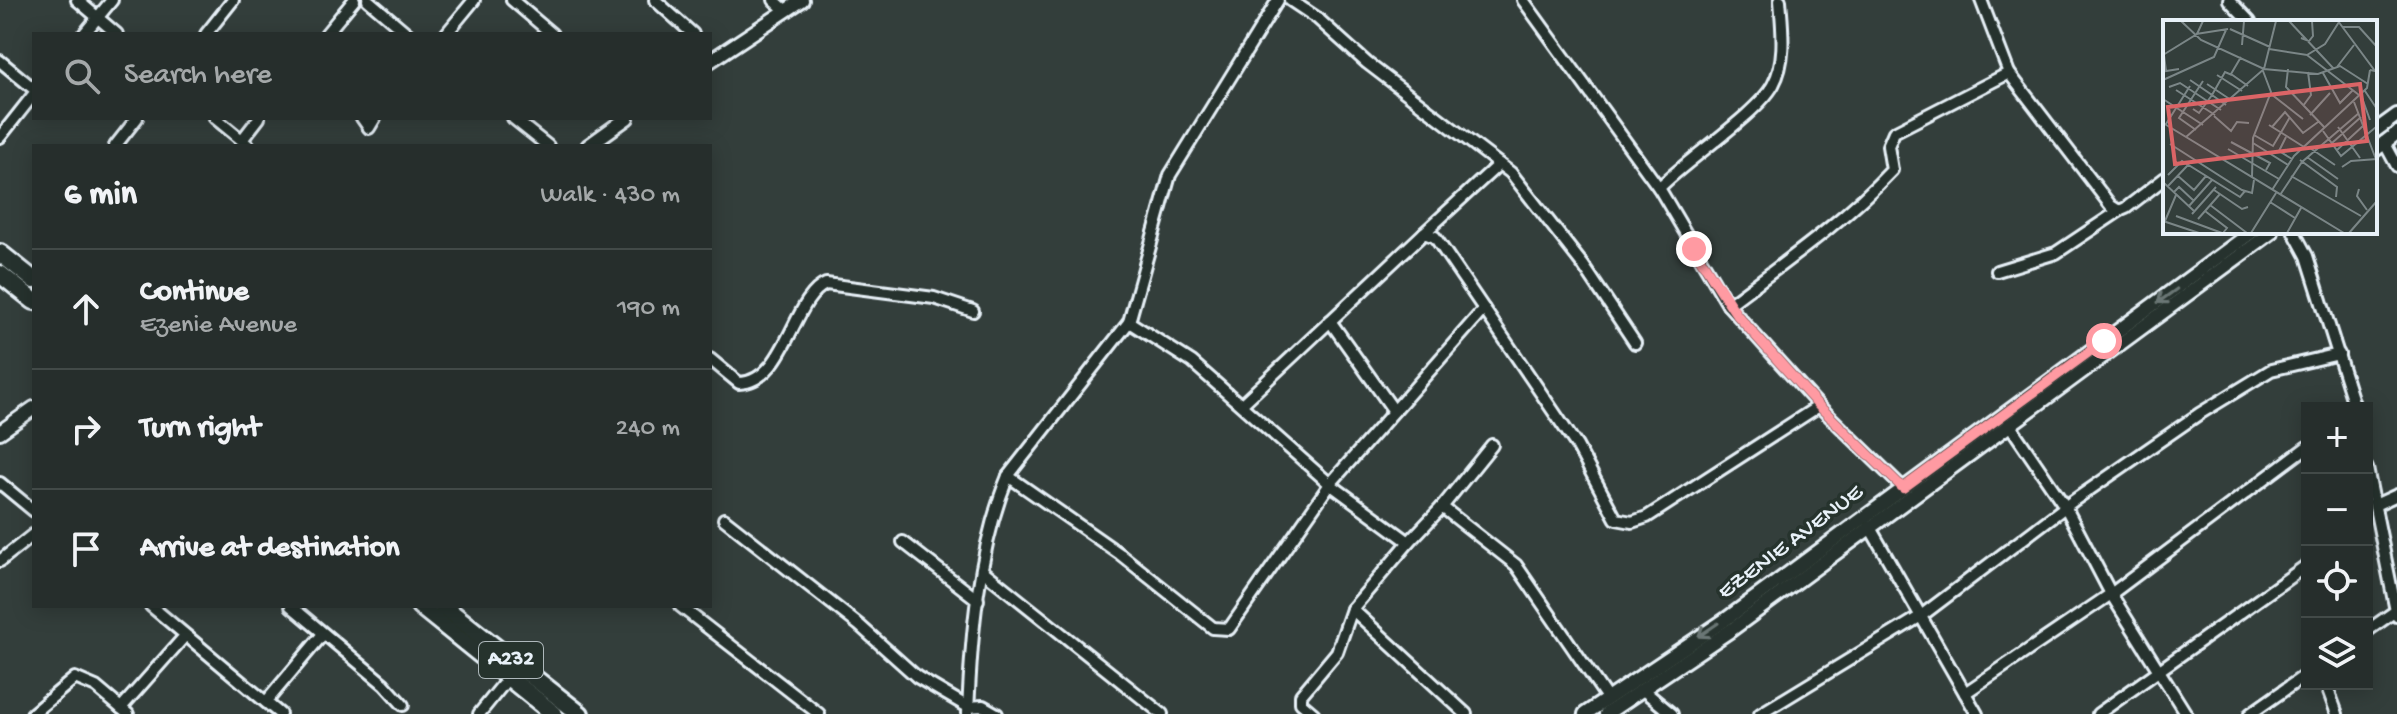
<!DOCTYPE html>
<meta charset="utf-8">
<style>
:root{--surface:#262e2c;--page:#2e3634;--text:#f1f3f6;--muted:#a4a8a9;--line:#424a48}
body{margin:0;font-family:"Gochi Hand",sans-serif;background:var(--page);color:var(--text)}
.controls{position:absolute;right:24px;bottom:24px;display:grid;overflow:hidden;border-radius:0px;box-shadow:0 4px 20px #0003}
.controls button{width:72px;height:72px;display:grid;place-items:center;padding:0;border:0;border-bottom:2px solid var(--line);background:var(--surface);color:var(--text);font:40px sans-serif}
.stop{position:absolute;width:24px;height:24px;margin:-18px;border:6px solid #ff9aa2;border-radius:50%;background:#fff}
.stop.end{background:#ff9aa2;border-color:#fff;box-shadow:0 2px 8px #0008}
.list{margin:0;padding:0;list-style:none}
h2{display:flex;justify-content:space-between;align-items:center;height:104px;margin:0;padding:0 32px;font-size:34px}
h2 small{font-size:26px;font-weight:400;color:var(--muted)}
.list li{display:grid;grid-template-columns:52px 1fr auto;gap:24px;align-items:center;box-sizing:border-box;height:120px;padding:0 32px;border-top:2px solid var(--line)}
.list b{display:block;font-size:30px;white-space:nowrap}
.list p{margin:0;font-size:26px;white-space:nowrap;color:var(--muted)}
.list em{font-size:26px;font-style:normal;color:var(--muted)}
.icon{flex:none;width:44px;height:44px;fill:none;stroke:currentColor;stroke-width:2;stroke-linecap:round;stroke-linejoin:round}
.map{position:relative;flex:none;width:2397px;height:714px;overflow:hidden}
.search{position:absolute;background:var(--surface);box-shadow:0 4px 20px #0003;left:32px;top:32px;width:680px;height:88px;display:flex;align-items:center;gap:20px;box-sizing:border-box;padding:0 28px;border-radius:0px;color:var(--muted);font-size:30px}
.panel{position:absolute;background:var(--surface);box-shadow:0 4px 20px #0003;left:32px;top:144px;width:680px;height:464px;border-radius:0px}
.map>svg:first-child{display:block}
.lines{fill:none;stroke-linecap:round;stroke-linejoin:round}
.minor-casing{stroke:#e8f1f8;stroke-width:16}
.tertiary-casing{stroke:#e8f1f8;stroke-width:18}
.trunk-casing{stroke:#e8f1f8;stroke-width:22}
.minor{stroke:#26332d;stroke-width:10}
.tertiary{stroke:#26332d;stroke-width:12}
.trunk{stroke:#26332d;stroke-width:16}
.oneway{stroke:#6a7674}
.route{stroke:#ff9aa2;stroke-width:10}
.labels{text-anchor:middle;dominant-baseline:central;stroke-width:7;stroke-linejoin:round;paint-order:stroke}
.shield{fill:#26332d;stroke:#aeb8bb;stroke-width:2}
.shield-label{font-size:22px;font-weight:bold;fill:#e8f1f8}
.street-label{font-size:24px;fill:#e8f1f8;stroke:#26332d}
.inset-road{fill:none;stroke:#7b8687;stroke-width:2}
.view{fill:#db6466;fill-opacity:0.15;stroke:#db6466;stroke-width:4}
.inset-edge{fill:none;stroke:#e8f1f8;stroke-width:4}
</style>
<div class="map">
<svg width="2397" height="714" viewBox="0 0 2397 714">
<rect width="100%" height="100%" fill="#333e3b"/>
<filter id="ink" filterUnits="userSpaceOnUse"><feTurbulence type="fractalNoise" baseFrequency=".0125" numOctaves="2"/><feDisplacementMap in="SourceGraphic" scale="16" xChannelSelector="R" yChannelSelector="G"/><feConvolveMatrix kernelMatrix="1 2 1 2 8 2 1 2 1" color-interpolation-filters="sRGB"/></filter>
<g filter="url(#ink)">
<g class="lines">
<!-- minor casing -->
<g class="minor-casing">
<g id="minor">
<path d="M 77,0 L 117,34"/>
<path d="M 368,0 L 408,34"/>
<path d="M 512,0 L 552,34"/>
<path d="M 655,0 L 693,34"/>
<path d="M 774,0 L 786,11"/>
<path d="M 1290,0 L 1317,18 L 1367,63 L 1511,173 L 1583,265 L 1635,343"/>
<path d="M 1523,0 L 1659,188 L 1728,305 L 1819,406 L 1903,488"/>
<path d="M 1981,0 L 2009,73 L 2111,206 L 2119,211 L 2126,208 L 2165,178"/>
<path d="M 2229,0 L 2250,22"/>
<path d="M 84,34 L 112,0"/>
<path d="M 206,34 L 233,0"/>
<path d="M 326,34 L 354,0"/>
<path d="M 446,34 L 474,0"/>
<path d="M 0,61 L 34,89"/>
<path d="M 215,118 L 249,146"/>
<path d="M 362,118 L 369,128 L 375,118"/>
<path d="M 513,118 L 548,146"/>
<path d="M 0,137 L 34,94"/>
<path d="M 242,140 L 259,118"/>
<path d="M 2384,142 L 2397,166"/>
<path d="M 115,146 L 137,118"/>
<path d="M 1659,188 C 1686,160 1757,114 1773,85 C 1787,60 1782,27 1780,0"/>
<path d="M 2294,232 L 2307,256 L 2355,408"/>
<path d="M 1424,233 L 1499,164"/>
<path d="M 1997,271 L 2056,253 L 2119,211"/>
<path d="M 1728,305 C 1785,262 1843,222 1892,170 L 1888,146 L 1894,132 L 2009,73"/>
<path d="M 1330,321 L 1394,411"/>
<path d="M 1129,322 L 1192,362 L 1330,484 L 1409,542 L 1442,507 L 1516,565 L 1607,698"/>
<path d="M 710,359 L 739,383 C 786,382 793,297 826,284 L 934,298 L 973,311"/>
<path d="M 1243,403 L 1424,233 L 1435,237 L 1577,446 L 1616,519 L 1632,522 L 1647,517 L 1819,406"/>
<path d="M 2009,424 L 2066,508 L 2111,594 L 2186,714"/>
<path d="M 2367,468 L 2397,616"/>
<path d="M 1008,476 L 1120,554 L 1213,628 L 1229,629 L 1330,484 L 1484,309"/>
<path d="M 0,483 L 34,511"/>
<path d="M 2375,505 L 2397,495"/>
<path d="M 1442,507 L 1492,445"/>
<path d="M 724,519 L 859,625 L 917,677 L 968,707 L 983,706 L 997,714"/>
<path d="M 1869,526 L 1977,714"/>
<path d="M 903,542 L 978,600"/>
<path d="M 0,561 L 34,534"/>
<path d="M 983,571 L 1162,714"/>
<path d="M 151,606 L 280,714"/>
<path d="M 291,606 L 384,684 L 403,705"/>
<path d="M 680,606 L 819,714"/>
<path d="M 1352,609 L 1466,714"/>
<path d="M 2367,631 L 2397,610"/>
<path d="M 2326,684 L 2337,714"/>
<path d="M 1643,690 L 1672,714"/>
<path d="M 1965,693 L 2111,594 L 2307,447"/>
<path d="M 266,702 L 323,634"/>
<path d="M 121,708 L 184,637"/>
<path d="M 32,714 L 75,678 L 96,687 L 128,714"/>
<path d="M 479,714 L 509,677"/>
<path d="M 968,714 C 971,636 978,549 1008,476 L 1129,322 L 1170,175 L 1278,0"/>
<path d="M 1314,714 L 1301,703 L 1301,695 L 1337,652 L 1352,609 L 1409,542"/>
<path d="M 1760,714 L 1921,616 L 2073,501 L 2199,414 L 2271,370 L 2339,354"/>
<path d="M 2098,714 L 2307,565"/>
<path d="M 2250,714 L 2307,674"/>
</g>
</g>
<!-- tertiary casing -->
<g class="tertiary-casing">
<g id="tertiary">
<path d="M 710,61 L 802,0"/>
<path d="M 2375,131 L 2397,115"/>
<path d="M 588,146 L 627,118"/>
<path d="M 2375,150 L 2397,133"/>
<path d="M 0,432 L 34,408"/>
<path d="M 1585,714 L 1725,620 L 2252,232"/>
<path d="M 1606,714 L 1731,630 L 2272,232"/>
</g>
</g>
<!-- trunk casing -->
<g class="trunk-casing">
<g id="trunk">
<path d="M 0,253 L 34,280"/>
<path d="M 0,274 L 34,301"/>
<path d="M 420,606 L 554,714"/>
<path d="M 443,606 L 580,714"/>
</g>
</g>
<!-- minor -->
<use href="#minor" class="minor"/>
<!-- tertiary -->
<use href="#tertiary" class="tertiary"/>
<!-- trunk -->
<use href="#trunk" class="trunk"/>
</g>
<!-- one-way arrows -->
<defs><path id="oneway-shaft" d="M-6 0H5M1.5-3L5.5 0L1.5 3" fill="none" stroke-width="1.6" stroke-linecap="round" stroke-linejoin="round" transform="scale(2)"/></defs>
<g class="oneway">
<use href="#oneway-shaft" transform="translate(2167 296) rotate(144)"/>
<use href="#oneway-shaft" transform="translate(1708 630) rotate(146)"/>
</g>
</g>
<g class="lines" filter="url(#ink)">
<!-- route -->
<path class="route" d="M 1694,249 L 1737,315 L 1819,406 L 1903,488 L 2104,341"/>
</g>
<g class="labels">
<!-- shield labels -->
<rect class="shield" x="479" y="642" width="64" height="36" rx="6"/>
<g class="shield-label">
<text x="511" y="660">A232</text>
</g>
<!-- street labels -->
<g class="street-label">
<text transform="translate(1791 543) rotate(-37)">EZENIE AVENUE</text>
</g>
</g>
<!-- overview -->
<g transform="translate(2163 20)">
<rect width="214" height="214" fill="#333e3b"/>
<path class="inset-road" d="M 18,1 L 38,20 L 101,49 L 155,54 L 177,46 L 205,64M 126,1 L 171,49M 175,1 L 212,51 L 207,50M 180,7 L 196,7 L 214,27M 67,9 L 107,27M 33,14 L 65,9M 138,18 L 146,21 L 150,16 L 149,1M 79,25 L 81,1M 106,29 L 144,35 L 162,24 L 176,2M 0,35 L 34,14 L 40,1M 1,35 L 3,51 L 16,49M 144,35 L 196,75M 78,37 L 68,54 L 85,66M 174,47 L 191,25M 125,49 L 123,67 L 162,108M 160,53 L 177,83 L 190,70M 54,55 L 79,71M 0,60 L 51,37 L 63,10M 27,60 L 49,75 L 36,93 L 30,89M 44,64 L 68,80M 6,67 L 17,63 L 58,90M 13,70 L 52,95M 202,71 L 214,89 L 214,113M 108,74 L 140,99M 198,75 L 207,100M 0,79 L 40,105M 191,82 L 214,142M 63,85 L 49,75 L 62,52 L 69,55M 140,86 L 148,75 L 145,52M 147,95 L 167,73M 51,96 L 68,111 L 74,102 L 86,103M 0,103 L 181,213M 3,104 L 27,66M 106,105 L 141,127M 109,107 L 122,92 L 140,113 L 155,102M 175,107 L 197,138M 33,110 L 16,98 L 40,61M 160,111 L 178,136 L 213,107M 91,115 L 110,126 L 127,97M 23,117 L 101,49 L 113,1M 123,117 L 116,131 L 129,139M 68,122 L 107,143 L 103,150M 90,123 L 125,145M 169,123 L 198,97M 7,124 L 79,170 L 89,173 L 91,160M 147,128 L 172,145M 65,129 L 116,159M 174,130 L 201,105M 144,137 L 175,159M 137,140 L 174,167 L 173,177M 179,147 L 188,141 L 214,139M 5,155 L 19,141 L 77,177 L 82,171M 15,156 L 31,170 L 43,156M 128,156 L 198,196M 89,157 L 90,118 L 108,72 L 100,51M 0,162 L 31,191M 5,166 L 25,145M 196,169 L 194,176 L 204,190M 51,170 L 79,189 L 85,187M 109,170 L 131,136 L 204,68 L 207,50M 11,172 L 16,167 L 31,181M 117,175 L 139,142 L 196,93M 107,182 L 132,198M 47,185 L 84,213M 26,186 L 49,160M 42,191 L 64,208 L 60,213M 29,194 L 53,167M 13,196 L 59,213M 35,199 L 57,174M 0,201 L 36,213M 2,201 L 13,175M 88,213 L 113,173M 124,213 L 138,188M 186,213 L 214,181"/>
<path class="view" d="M 197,64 L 204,121 L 12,144 L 5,87 Z"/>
<rect width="214" height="214" class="inset-edge"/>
</g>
</svg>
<div class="controls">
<button>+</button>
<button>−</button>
<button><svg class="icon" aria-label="locate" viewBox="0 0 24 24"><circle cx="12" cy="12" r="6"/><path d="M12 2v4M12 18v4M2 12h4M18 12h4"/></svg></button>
<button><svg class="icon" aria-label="layers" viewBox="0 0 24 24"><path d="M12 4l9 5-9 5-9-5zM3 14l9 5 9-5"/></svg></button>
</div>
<div class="stop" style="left:2104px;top:341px"></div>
<div class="stop end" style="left:1694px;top:249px"></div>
<div class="search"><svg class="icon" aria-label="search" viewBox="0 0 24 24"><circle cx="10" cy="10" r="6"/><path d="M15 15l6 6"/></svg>Search here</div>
<section class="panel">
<h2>6 min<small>Walk · 430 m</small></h2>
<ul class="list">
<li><svg class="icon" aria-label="ahead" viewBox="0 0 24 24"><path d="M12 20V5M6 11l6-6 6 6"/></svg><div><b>Continue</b><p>Ezenie Avenue</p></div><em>190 m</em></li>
<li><svg class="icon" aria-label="right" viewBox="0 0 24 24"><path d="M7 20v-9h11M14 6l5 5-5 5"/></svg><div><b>Turn right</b></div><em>240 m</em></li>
<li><svg class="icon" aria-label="arrive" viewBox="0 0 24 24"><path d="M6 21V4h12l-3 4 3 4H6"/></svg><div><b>Arrive at destination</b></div></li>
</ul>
</section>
</div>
